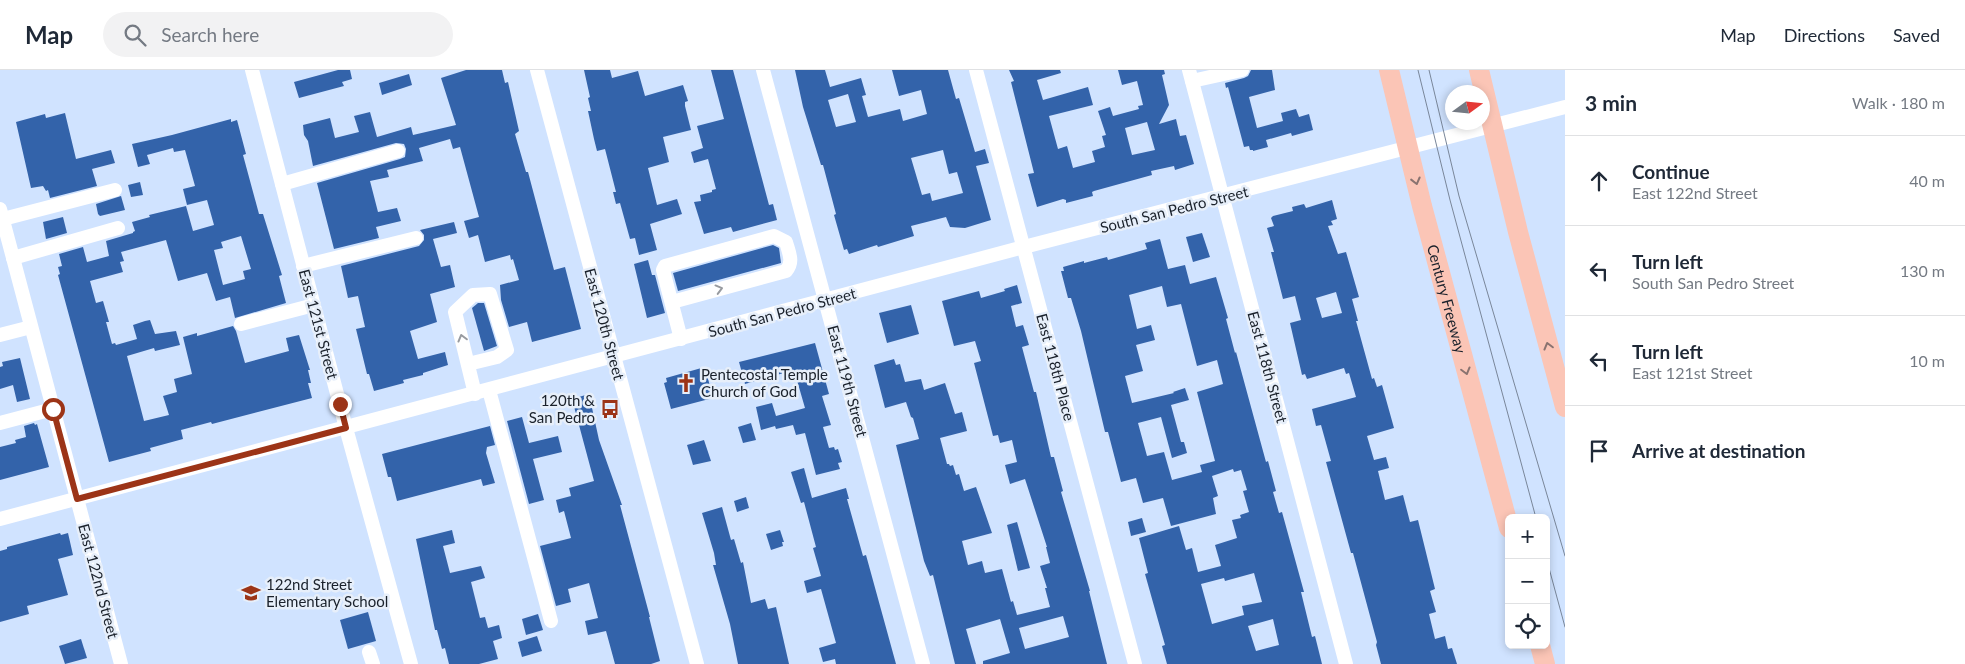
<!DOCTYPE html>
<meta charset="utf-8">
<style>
:root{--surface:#fff;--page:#f2f2f3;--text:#1f2937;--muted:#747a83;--line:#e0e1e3}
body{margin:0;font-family:Lato,sans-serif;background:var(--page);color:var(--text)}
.controls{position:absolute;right:15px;bottom:15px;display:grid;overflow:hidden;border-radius:8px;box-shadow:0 2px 8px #0003}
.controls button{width:45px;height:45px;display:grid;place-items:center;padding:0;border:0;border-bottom:1px solid var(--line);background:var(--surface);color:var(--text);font:25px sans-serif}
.compass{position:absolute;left:1445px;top:15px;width:45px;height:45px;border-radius:50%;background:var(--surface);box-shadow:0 2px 8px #0003;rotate:75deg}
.stop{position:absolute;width:15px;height:15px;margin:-11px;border:4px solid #9c3417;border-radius:50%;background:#fff}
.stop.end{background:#9c3417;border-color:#fff;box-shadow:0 1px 5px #0008}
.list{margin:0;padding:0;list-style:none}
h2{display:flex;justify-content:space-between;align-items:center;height:65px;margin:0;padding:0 20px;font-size:21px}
h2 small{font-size:16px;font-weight:400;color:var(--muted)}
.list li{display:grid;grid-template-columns:32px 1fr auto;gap:15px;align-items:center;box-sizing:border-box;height:90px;padding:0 20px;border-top:1px solid var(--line)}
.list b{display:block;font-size:19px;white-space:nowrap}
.list p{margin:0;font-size:16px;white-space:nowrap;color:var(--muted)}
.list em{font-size:16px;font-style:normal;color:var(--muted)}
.icon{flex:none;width:28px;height:28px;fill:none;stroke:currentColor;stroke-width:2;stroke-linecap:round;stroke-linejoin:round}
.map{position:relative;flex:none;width:1565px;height:594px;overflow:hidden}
header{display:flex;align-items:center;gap:30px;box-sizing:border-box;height:70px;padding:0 25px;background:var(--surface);border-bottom:1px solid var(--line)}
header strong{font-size:24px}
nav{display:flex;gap:28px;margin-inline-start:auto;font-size:18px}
.search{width:350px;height:45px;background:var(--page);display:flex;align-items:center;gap:12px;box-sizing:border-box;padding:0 18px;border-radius:28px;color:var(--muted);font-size:19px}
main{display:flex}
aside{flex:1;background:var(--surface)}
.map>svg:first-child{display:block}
.building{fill:#3363aa;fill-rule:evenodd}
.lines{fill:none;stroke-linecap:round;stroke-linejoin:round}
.minor{stroke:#fff;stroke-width:14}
.highway{stroke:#fbc5b6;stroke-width:20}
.tram{stroke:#798699;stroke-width:1}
.oneway{stroke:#8a7370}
.oneway2{stroke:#989ba0}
.route{stroke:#9c3417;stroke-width:6}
.labels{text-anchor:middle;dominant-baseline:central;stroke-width:5;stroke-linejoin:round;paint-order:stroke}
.street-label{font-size:15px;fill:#1a212b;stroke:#e7effa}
.poi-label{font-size:15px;fill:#1a212b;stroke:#e7effa;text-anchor:start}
</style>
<header>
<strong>Map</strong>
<div class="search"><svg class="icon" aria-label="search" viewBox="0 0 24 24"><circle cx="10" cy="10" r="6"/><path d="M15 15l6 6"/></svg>Search here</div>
<nav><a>Map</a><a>Directions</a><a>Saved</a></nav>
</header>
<main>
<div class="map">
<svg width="1565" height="594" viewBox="0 0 1565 594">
<rect width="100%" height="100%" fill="#d0e3ff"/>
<!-- building -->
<g class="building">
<path d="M 338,0 L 350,0 L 352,9 L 342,12 L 344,16 L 299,28 L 294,12 Z"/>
<path d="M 466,0 L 502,0 L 505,13 L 508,12 L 519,61 L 515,64 L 526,102 L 528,102 L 554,200 L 565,197 L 581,259 L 532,272 L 527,252 L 509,257 L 501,230 L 500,215 L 519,210 L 513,189 L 511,190 L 510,185 L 485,192 L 478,165 L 469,168 L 464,151 L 479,147 L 460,77 L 453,79 L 450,69 L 419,78 L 423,91 L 387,100 L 389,107 L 370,111 L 378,142 L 397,138 L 401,151 L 376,157 L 379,168 L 334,179 L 317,113 L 400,89 L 405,87 L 406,79 L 404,74 L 396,73 L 313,96 L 308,71 L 304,65 L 303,55 L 330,48 L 335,68 L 359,62 L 354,46 L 370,42 L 377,67 L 411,57 L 413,65 L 456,55 L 441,8 Z"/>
<path d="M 584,0 L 610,0 L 612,8 L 638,1 L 645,26 L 683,15 L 688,31 L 685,32 L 685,36 L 691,60 L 663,67 L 669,92 L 648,98 L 657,135 L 677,129 L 682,144 L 650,154 L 657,180 L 639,185 L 635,168 L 630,169 L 620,133 L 616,134 L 613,122 L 616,122 L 605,79 L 597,81 L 594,69 L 588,41 L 591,41 L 588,28 L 590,27 Z"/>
<path d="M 711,0 L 733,0 L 769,135 L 773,134 L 777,150 L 733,162 L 731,157 L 704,164 L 694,132 L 701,131 L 700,125 L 712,122 L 712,120 L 716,119 L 708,89 L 694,93 L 691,82 L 703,78 L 697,56 L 724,49 Z"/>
<path d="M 795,0 L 825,0 L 830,17 L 861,8 L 866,25 L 862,26 L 868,47 L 900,39 L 903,51 L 927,44 L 921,20 L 899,26 L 892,0 L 948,0 L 956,29 L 959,28 L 975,82 L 985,79 L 989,93 L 976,96 L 991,150 L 965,158 L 950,157 L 946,147 L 911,156 L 914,166 L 878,177 L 877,175 L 849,184 L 847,179 L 844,180 L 834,145 L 836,144 L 823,95 L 821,95 L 803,37 ZM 848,24 L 856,52 L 836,57 L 828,30 ZM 943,80 L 949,104 L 957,102 L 963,123 L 932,131 L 930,123 L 922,125 L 911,88 Z"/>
<path d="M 1009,0 L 1060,0 L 1061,3 L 1037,10 L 1043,30 L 1088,17 L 1093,35 L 1049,46 L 1058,79 L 1067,76 L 1073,98 L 1095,92 L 1092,81 L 1105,77 L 1102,66 L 1106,65 L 1098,41 L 1110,37 L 1113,46 L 1139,39 L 1138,36 L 1143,35 L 1137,11 L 1122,15 L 1118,0 L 1164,0 L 1165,4 L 1162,5 L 1169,35 L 1159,54 L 1176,49 L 1180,66 L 1186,65 L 1194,94 L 1175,100 L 1174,96 L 1151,101 L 1152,105 L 1094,121 L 1092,122 L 1093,126 L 1066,133 L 1066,130 L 1063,129 L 1037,137 L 1028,104 L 1034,103 L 1011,12 L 1014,11 ZM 1147,52 L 1155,80 L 1132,85 L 1125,58 Z"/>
<path d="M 1251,0 L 1272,0 L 1275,20 L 1249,27 L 1257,58 L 1283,51 L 1281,43 L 1296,39 L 1299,47 L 1309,44 L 1313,60 L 1292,66 L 1291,63 L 1266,70 L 1268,77 L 1253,81 L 1253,80 L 1250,80 L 1249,76 L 1244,77 L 1228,17 L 1226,18 L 1225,13 L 1244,8 L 1248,6 Z"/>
<path d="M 409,4 L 412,15 L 382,25 L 379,13 Z"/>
<path d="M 65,43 L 76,89 L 111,80 L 115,93 L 92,99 L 97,116 L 50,128 L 48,120 L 46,121 L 43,116 L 31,118 L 16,52 L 45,44 L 46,48 Z"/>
<path d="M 231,49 L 231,52 L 237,50 L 246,84 L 243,85 L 259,144 L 263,144 L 282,205 L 279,206 L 286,233 L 235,248 L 230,227 L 216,231 L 207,203 L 178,211 L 166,170 L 121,182 L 124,191 L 120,192 L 123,202 L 90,211 L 96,233 L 103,231 L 109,252 L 106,252 L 112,274 L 115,273 L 116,275 L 137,269 L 133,255 L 145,251 L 150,250 L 155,264 L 176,261 L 180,275 L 155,281 L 154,278 L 127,286 L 144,351 L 169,345 L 163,326 L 177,322 L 174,309 L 192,304 L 183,267 L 197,263 L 197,266 L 233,256 L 236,261 L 245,293 L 289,281 L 286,268 L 299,265 L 310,300 L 308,300 L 311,313 L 308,313 L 312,328 L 212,354 L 211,352 L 181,360 L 183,369 L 150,378 L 151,381 L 109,392 L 58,205 L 60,204 L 58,197 L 62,196 L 59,184 L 83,177 L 87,192 L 109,186 L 106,171 L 133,163 L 133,162 L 135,161 L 132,152 L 150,147 L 149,145 L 186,136 L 193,161 L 214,155 L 207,130 L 187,135 L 183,119 L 195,116 L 185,80 L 174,82 L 173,78 L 147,85 L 150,94 L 138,97 L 132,74 L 172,65 ZM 241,166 L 251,199 L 243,201 L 245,209 L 223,215 L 214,180 L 223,178 L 221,172 Z"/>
<path d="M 140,112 L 143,125 L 131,127 L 128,115 Z"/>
<path d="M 121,126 L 125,140 L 100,146 L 98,144 L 96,134 Z"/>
<path d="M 1332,130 L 1337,149 L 1331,151 L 1333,155 L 1328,156 L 1338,184 L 1346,182 L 1359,227 L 1352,229 L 1358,251 L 1356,251 L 1372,309 L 1374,308 L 1377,317 L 1382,315 L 1394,358 L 1367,366 L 1374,390 L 1386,387 L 1389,398 L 1378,401 L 1385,430 L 1403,425 L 1410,452 L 1418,450 L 1435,519 L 1430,521 L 1436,542 L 1429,544 L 1435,569 L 1445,566 L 1448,579 L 1452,578 L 1457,594 L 1381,594 L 1376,575 L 1377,572 L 1353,483 L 1351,483 L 1326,392 L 1331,391 L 1321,355 L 1316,356 L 1312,339 L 1356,327 L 1349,303 L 1346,304 L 1344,298 L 1307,309 L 1305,304 L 1302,305 L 1290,253 L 1301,250 L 1295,226 L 1283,229 L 1271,182 L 1274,182 L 1267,158 L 1274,156 L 1271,148 L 1273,146 L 1293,141 L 1292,137 L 1304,134 L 1306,138 ZM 1336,222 L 1342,243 L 1322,248 L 1316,228 Z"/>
<path d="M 63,147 L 67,163 L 46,169 L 43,152 Z"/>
<path d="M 454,152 L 457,163 L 433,169 L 441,197 L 450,195 L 455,217 L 430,224 L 437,252 L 410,261 L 418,289 L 445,282 L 448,295 L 423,303 L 423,305 L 403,310 L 404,313 L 374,321 L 369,304 L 367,304 L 356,259 L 365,257 L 358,226 L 348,228 L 341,196 L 419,176 L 424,170 L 424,165 L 420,160 Z"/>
<path d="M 1202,163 L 1210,187 L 1193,192 L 1186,167 Z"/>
<path d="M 1160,169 L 1168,199 L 1185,195 L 1190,214 L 1216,207 L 1228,248 L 1226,249 L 1235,283 L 1236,282 L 1266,392 L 1268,391 L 1276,421 L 1273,422 L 1279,443 L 1282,442 L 1304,522 L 1301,522 L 1312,567 L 1315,566 L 1322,594 L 1167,594 L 1162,576 L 1165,575 L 1145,504 L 1148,503 L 1139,468 L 1179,456 L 1186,480 L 1192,478 L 1198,502 L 1221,496 L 1215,475 L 1237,468 L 1232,450 L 1241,448 L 1240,445 L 1249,442 L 1243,421 L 1247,420 L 1241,400 L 1234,402 L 1233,399 L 1212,406 L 1218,426 L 1213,428 L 1216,444 L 1171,456 L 1163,428 L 1143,433 L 1136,408 L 1121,412 L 1108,362 L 1105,362 L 1081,261 L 1071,228 L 1068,228 L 1061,201 L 1064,201 L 1063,197 L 1084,191 L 1084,193 L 1107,187 L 1108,190 L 1147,179 L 1145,173 ZM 1162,216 L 1167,237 L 1181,234 L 1197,296 L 1217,290 L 1223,314 L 1197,322 L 1215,391 L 1200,395 L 1202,402 L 1172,410 L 1164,382 L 1147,386 L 1138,353 L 1161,347 L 1172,388 L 1187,383 L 1184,372 L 1181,372 L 1171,335 L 1189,330 L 1185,318 L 1173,322 L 1174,323 L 1132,333 L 1125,306 L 1143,301 L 1136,275 L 1155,270 L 1151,255 L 1137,259 L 1129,225 ZM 1254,503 L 1262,532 L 1242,536 L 1244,545 L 1212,554 L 1201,514 L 1224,508 L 1225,511 ZM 1273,549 L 1279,575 L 1256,581 L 1248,556 Z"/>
<path d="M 773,175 L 779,178 L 781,193 L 678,221 L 673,203 Z"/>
<path d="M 648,190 L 652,205 L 655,205 L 665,243 L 647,248 L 634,194 Z"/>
<path d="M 1017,215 L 1022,233 L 1011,236 L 1016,257 L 1023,255 L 1029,275 L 1022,277 L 1034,322 L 1036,322 L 1051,387 L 1054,387 L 1063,421 L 1061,422 L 1090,521 L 1089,521 L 1107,594 L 983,594 L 983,591 L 1010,583 L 1000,549 L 966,559 L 976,594 L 955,594 L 933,505 L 930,506 L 924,491 L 896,375 L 919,369 L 913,348 L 911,347 L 906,332 L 885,338 L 874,295 L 894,289 L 896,295 L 900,294 L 905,312 L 921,309 L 924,320 L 945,313 L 955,344 L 962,342 L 967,361 L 940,368 L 947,394 L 949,394 L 950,396 L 953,395 L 956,405 L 959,404 L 964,421 L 976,417 L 992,463 L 962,471 L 968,495 L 982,491 L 985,503 L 1002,499 L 1011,532 L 1013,531 L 1017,545 L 1050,537 L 1045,518 L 1047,518 L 1040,496 L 1050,493 L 1046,477 L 1047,477 L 1025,409 L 1010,414 L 1005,395 L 1017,392 L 1012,370 L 1000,373 L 998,365 L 993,366 L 974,293 L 981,291 L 975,271 L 954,276 L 942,231 L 979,221 L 981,228 L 1005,221 L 1004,219 ZM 1063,546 L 1069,567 L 1025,579 L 1019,558 Z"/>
<path d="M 478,233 L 484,233 L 497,276 L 484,281 L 472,238 Z"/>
<path d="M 911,235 L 919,264 L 887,273 L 879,243 Z"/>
<path d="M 815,273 L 829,324 L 822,326 L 831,355 L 823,357 L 829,378 L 834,377 L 835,380 L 838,379 L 842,392 L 838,393 L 840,399 L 816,405 L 805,363 L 796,365 L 793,355 L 776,359 L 775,356 L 761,360 L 756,337 L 772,333 L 776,346 L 805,338 L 794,300 L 745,314 L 739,292 Z"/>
<path d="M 20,288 L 30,329 L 17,332 L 13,315 L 0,319 L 0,297 L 3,296 L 2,292 Z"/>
<path d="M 705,297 L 713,328 L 671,339 L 664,313 L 667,312 L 666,308 Z"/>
<path d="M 589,324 L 599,370 L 622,435 L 620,435 L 650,547 L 649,547 L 660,591 L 651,594 L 615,594 L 606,561 L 588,565 L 585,551 L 598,548 L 589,513 L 568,519 L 571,532 L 556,536 L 540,476 L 571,468 L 564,441 L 559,443 L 556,430 L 571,426 L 569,418 L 594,411 L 572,329 Z"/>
<path d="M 522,347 L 529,373 L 558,366 L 562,382 L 533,389 L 544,430 L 529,434 L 507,351 Z"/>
<path d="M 34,353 L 35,355 L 37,354 L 49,397 L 0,410 L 0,377 L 16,373 L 15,370 L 26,367 L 24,356 Z"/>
<path d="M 751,353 L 756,370 L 743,373 L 738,357 Z"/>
<path d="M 490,356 L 495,375 L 487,377 L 486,383 L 495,413 L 483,416 L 481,409 L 397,431 L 391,407 L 388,407 L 382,384 Z"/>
<path d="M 704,370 L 711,391 L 693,395 L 687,375 Z"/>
<path d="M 804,398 L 812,428 L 846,418 L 849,429 L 847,429 L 863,486 L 866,485 L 896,594 L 836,594 L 835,589 L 823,592 L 819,578 L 836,573 L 821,519 L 807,523 L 804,511 L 821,506 L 813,478 L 816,477 L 804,432 L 801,433 L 791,402 Z"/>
<path d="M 746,427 L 749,438 L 737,442 L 734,431 Z"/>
<path d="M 722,437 L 731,470 L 734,469 L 741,493 L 743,492 L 751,533 L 765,529 L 768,539 L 776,537 L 789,594 L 738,594 L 730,554 L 713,495 L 716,495 L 714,483 L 702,443 Z"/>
<path d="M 1142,448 L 1146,462 L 1131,466 L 1128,452 Z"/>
<path d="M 1017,452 L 1030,498 L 1018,501 L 1007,455 Z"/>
<path d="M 452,460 L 455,473 L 443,476 L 450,503 L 481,496 L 485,508 L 471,512 L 480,548 L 485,547 L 488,558 L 499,555 L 502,568 L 493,571 L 498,589 L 479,594 L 449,594 L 445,578 L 442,579 L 437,560 L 435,560 L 416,469 Z"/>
<path d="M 780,460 L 784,472 L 782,472 L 783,476 L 771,480 L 766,464 Z"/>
<path d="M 60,463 L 61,465 L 68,463 L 73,485 L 58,489 L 68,525 L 27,536 L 29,544 L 0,552 L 0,481 L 7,479 L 7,477 Z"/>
<path d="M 368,542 L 376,571 L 348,579 L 340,550 Z"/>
<path d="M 538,544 L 543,560 L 526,565 L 522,549 Z"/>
<path d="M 537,566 L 542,581 L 522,587 L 518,572 Z"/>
<path d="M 81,569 L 87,588 L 65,594 L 59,576 Z"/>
</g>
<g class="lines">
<!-- minor -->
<g class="minor">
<path d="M 252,0 L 346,358 L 411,594"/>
<path d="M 537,0 L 697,594"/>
<path d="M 763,0 L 923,594"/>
<path d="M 976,0 L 1135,594"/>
<path d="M 1189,0 L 1346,594"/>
<path d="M 1192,11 L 1242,0"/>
<path d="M 282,114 L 398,81"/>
<path d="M 0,139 L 121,594"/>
<path d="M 3,149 L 115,120"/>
<path d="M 13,188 L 118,158"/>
<path d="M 303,196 L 416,168"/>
<path d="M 672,232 L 786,201 C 794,192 789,183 786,172 L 774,166 L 665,196 L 663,200 L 681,269"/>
<path d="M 241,254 L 314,235"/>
<path d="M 0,265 L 31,257"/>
<path d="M 468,294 L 497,287 L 507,280 L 490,224 L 473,225 L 455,242 L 475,324"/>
<path d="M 489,320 L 551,551"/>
<path d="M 0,353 L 53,339"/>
<path d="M 0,449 L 1024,177 L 1565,37"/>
<path d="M 369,582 L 373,594"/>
</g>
<!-- highway -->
<g class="highway">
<path id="s1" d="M 1389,0 L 1422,136 L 1509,458"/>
<path d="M 1479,0 L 1518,162 L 1565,337"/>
<path d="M 1540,575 L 1545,594"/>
</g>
<!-- tram -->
<g class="tram">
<path d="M 1418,0 L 1450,130 L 1536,448"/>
<path d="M 1429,0 L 1459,126 L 1565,486"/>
<path d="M 1546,487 L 1565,557"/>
</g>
</g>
<!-- one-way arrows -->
<defs><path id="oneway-chevron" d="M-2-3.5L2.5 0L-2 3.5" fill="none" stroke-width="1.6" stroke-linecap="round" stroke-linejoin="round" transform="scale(1.25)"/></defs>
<g class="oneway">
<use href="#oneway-chevron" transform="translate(1416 111) rotate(76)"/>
<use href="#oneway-chevron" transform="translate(1548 276) rotate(-105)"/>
<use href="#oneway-chevron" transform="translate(1466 301) rotate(75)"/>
</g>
<g class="oneway2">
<use href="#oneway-chevron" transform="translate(719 219) rotate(-15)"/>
<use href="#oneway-chevron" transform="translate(462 268) rotate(-105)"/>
</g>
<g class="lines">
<!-- route -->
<path class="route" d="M 53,339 L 77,429 L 346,358 L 340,334"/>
</g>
<!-- icons -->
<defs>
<g id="church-bare" transform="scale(1.5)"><path d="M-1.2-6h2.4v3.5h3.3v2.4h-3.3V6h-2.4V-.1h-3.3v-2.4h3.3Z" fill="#9c3417" stroke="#e7effa" stroke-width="2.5" paint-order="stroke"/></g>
<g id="bus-bare" transform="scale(1.5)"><path d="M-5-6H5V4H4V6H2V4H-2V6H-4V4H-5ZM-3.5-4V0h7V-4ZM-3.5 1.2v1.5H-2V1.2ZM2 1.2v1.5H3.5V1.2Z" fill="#9c3417" stroke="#e7effa" stroke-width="2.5" paint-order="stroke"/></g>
<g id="school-bare" transform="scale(1.5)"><path d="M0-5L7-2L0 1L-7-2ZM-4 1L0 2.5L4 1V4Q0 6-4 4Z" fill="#9c3417" stroke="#e7effa" stroke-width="2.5" paint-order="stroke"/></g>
</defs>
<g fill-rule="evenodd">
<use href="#church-bare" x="686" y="313"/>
<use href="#bus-bare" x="610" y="339"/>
<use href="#school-bare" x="251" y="523"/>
</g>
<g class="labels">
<!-- street labels -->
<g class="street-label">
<text transform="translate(1174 139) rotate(-14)">South San Pedro Street</text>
<text stroke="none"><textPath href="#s1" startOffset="236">Century Freeway</textPath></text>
<text transform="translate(782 242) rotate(-15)">South San Pedro Street</text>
<text transform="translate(319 254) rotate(75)">East 121st Street</text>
<text transform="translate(605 254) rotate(75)">East 120th Street</text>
<text transform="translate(1056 297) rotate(75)">East 118th Place</text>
<text transform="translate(1268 297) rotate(75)">East 118th Street</text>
<text transform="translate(848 311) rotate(75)">East 119th Street</text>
<text transform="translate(99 511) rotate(75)">East 122nd Street</text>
</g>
<!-- poi labels -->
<g class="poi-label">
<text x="701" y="304">Pentecostal Temple<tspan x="701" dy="17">Church of God</tspan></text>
<text x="595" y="330" text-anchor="end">120th &amp;<tspan x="595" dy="17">San Pedro</tspan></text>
<text x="266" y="514">122nd Street<tspan x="266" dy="17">Elementary School</tspan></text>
</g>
</g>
</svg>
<div class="controls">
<button>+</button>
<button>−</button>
<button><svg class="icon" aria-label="locate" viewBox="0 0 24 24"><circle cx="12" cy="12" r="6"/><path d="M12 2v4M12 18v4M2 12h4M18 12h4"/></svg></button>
</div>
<svg class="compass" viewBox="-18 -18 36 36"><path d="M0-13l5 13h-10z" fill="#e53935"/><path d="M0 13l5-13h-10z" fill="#747a83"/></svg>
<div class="stop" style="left:53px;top:339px"></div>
<div class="stop end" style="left:340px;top:334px"></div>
</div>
<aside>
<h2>3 min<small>Walk · 180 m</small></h2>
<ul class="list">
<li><svg class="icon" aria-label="ahead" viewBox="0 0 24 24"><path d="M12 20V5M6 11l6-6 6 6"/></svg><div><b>Continue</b><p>East 122nd Street</p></div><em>40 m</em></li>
<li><svg class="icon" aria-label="left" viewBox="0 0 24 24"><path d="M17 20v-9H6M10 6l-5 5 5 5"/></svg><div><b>Turn left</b><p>South San Pedro Street</p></div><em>130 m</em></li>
<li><svg class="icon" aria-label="left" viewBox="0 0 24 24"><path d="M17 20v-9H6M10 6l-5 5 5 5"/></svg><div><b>Turn left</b><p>East 121st Street</p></div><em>10 m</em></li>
<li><svg class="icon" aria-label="arrive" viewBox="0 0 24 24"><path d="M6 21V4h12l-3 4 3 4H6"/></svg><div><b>Arrive at destination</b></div></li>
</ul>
</aside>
</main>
